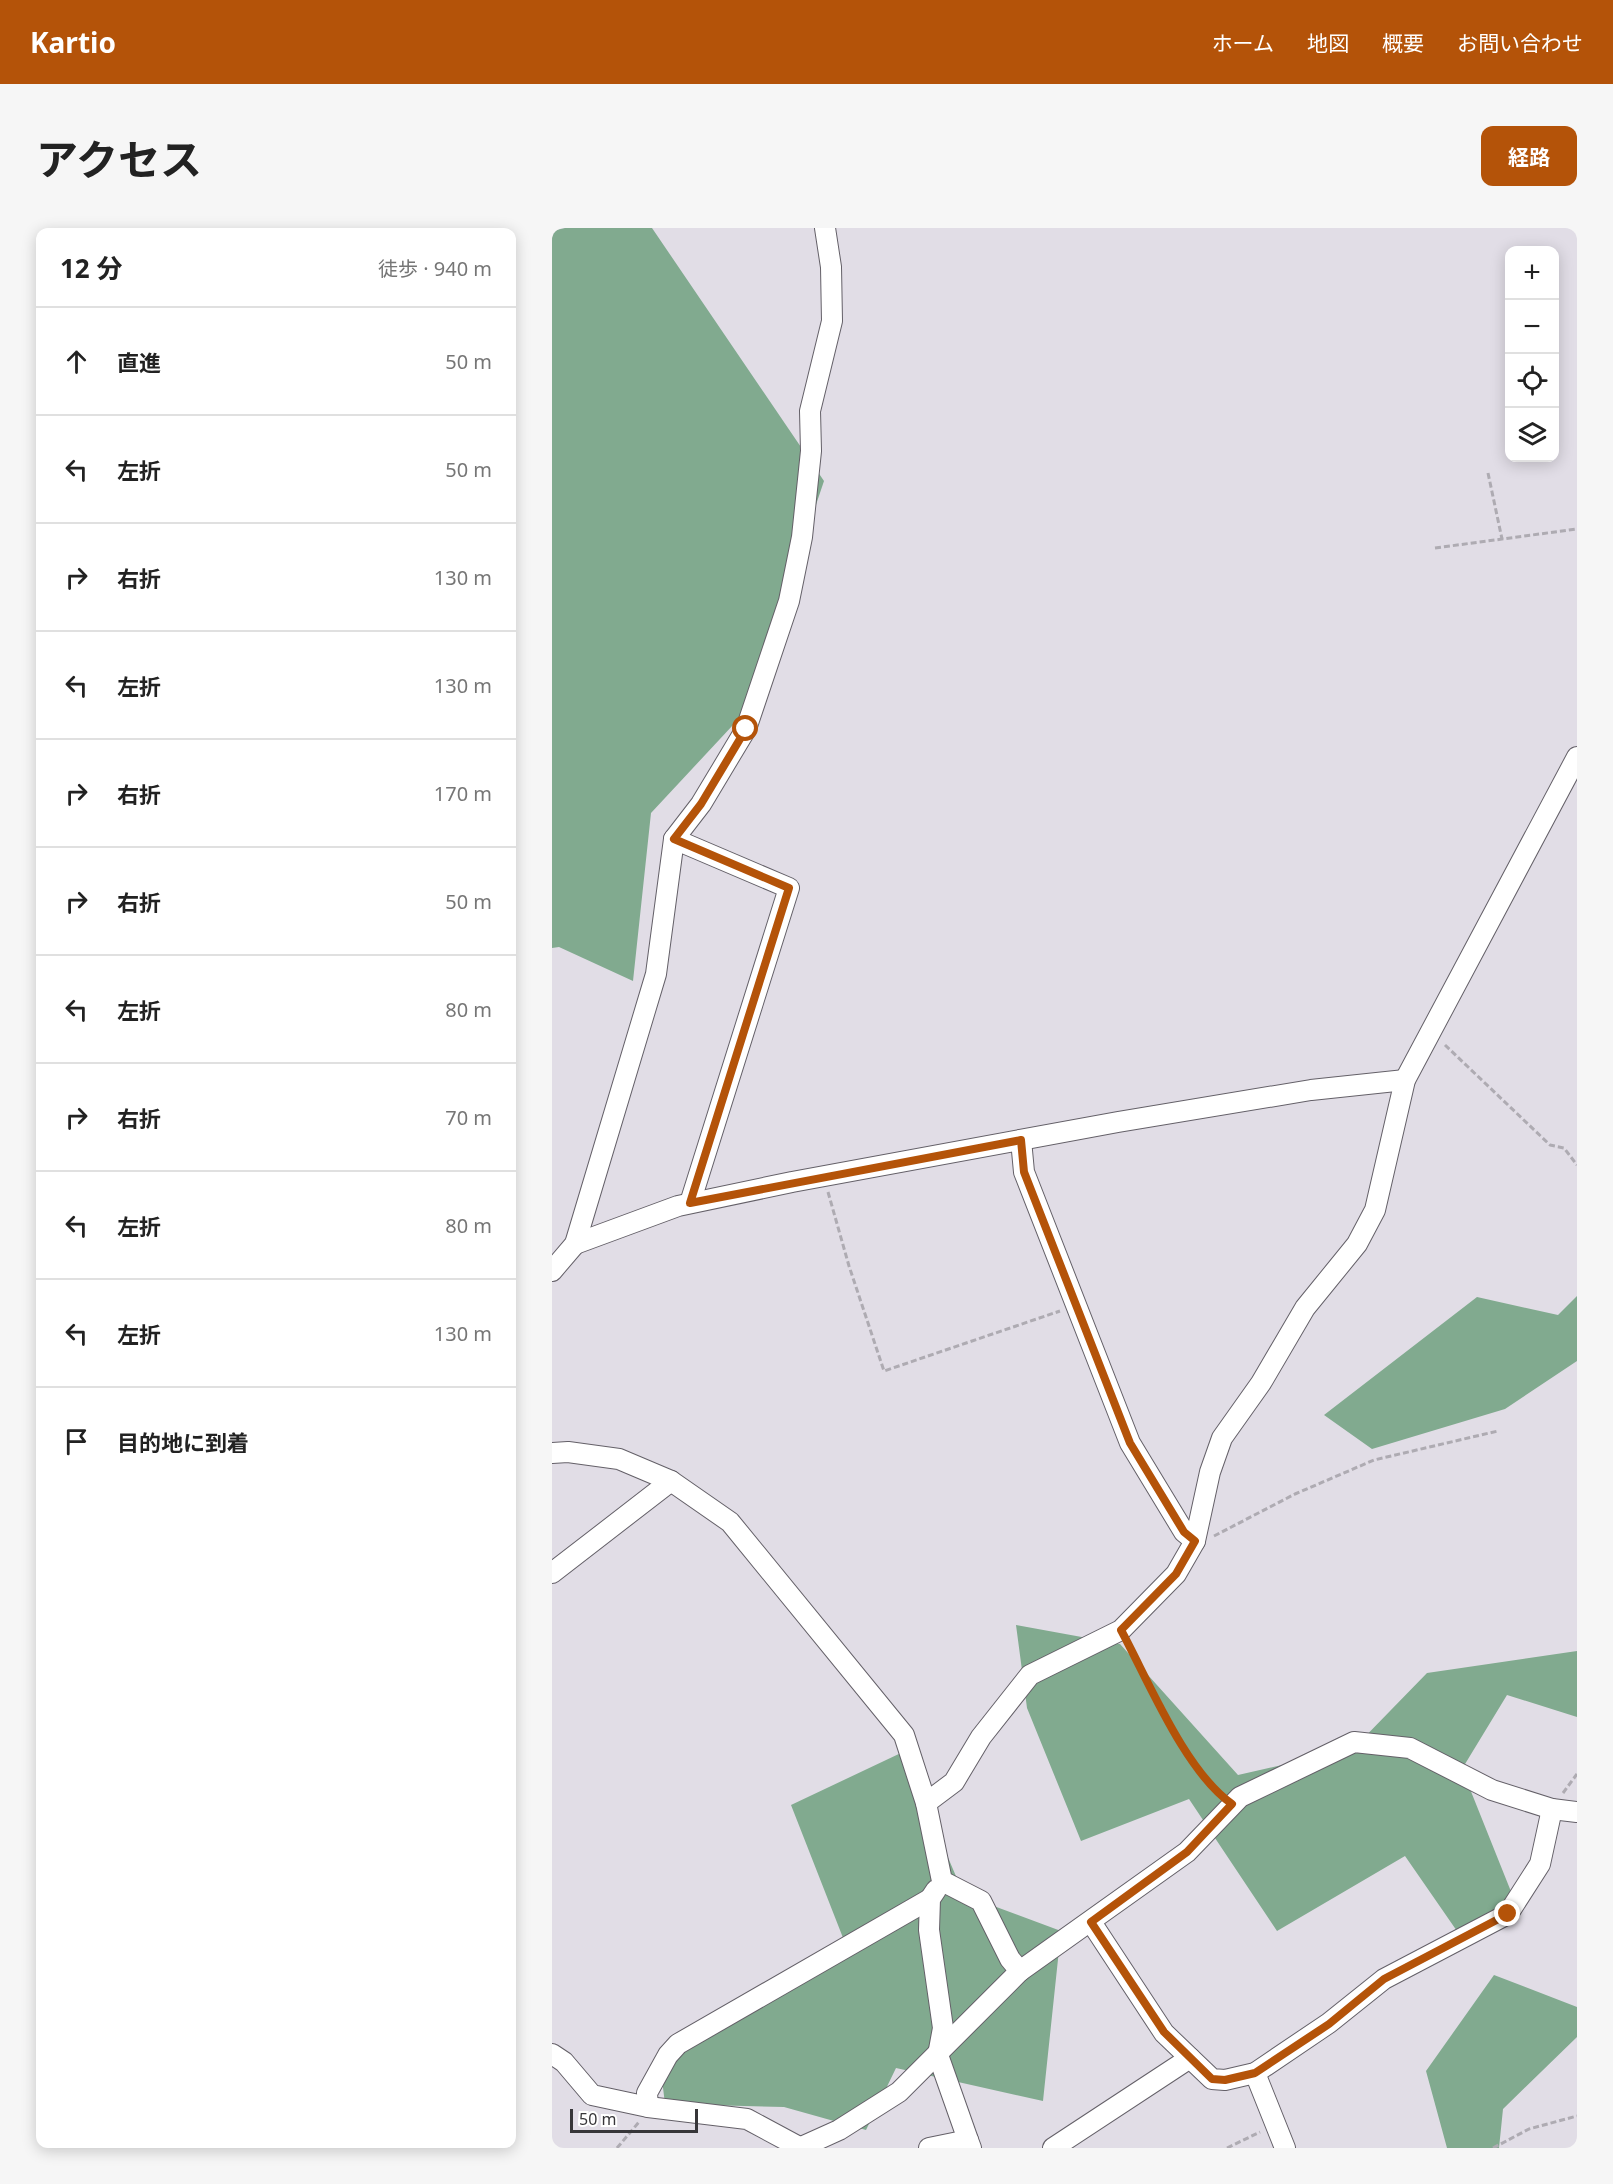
<!DOCTYPE html>
<html lang="ja">
<meta charset="utf-8">
<style>
:root{--surface:#fff;--page:#f6f6f6;--text:#222;--muted:#767676;--line:#e0e0e0;--accent:#b45309}
body{margin:0;font-family:"Noto Sans","Noto Sans JP",sans-serif;background:var(--page);color:var(--text)}
.controls{position:absolute;right:18px;top:18px;display:grid;overflow:hidden;border-radius:12px;box-shadow:0 3px 15px #0003}
.controls button{width:54px;height:54px;display:grid;place-items:center;padding:0;border:0;border-bottom:2px solid var(--line);background:var(--surface);color:var(--text);font:30px sans-serif}
.scale{position:absolute;left:18px;bottom:15px;width:128px;box-sizing:border-box;padding-left:6px;border:3px solid #373639;border-top:0;font-size:16px;line-height:21px;white-space:nowrap;color:#373639;-webkit-text-stroke:4px #fff;paint-order:stroke}
.stop{position:absolute;width:18px;height:18px;margin:-14px;border:4px solid #b45309;border-radius:50%;background:#fff}
.stop.end{background:#b45309;border-color:#fff;box-shadow:0 2px 6px #0008}
.list{margin:0;padding:0;list-style:none}
h2{display:flex;justify-content:space-between;align-items:center;height:78px;margin:0;padding:0 24px;font-size:26px}
h2 small{font-size:20px;font-weight:400;color:var(--muted)}
.list li{display:grid;grid-template-columns:39px 1fr auto;gap:18px;align-items:center;box-sizing:border-box;height:108px;padding:0 24px;border-top:2px solid var(--line)}
.list b{display:block;font-size:22px;white-space:nowrap}
.list em{font-size:20px;font-style:normal;color:var(--muted)}
.icon{flex:none;width:33px;height:33px;fill:none;stroke:currentColor;stroke-width:2;stroke-linecap:round;stroke-linejoin:round}
.map{position:relative;flex:none;width:1025px;height:1920px;overflow:hidden;border-radius:12px}
header{display:flex;align-items:center;gap:36px;box-sizing:border-box;height:84px;padding:0 30px;background:var(--accent);color:#fff}
header strong{font-size:28px}
nav{display:flex;gap:33px;margin-inline-start:auto;font-size:21px}
.intro{display:flex;align-items:center;justify-content:space-between;box-sizing:border-box;height:144px;padding:0 36px}
h1{margin:0;font-size:42px}
.button{padding:15px 27px;border-radius:12px;background:var(--accent);color:#fff;font-size:21px;font-weight:700}
main{display:flex;gap:36px;padding:0 36px}
aside{flex:1;background:var(--surface);border-radius:12px;box-shadow:0 3px 15px #0003}
.map>svg:first-child{display:block}
.forest{fill:#81aa8f}
.lines{fill:none;stroke-linecap:round;stroke-linejoin:round}
.minor-casing{stroke:#646068;stroke-width:22}
.path{stroke:#aeabb2;stroke-width:3;stroke-dasharray:6 3;stroke-linecap:butt}
.minor{stroke:#fff;stroke-width:20}
.route{stroke:#b45309;stroke-width:8}
</style>
<header>
<strong>Kartio</strong>
<nav><a>ホーム</a><a>地図</a><a>概要</a><a>お問い合わせ</a></nav>
</header>
<div class="intro"><h1>アクセス</h1><a class="button">経路</a></div>
<main>
<aside>
<h2>12 分<small>徒歩 · 940 m</small></h2>
<ul class="list">
<li><svg class="icon" aria-label="ahead" viewBox="0 0 24 24"><path d="M12 20V5M6 11l6-6 6 6"/></svg><div><b>直進</b></div><em>50 m</em></li>
<li><svg class="icon" aria-label="left" viewBox="0 0 24 24"><path d="M17 20v-9H6M10 6l-5 5 5 5"/></svg><div><b>左折</b></div><em>50 m</em></li>
<li><svg class="icon" aria-label="right" viewBox="0 0 24 24"><path d="M7 20v-9h11M14 6l5 5-5 5"/></svg><div><b>右折</b></div><em>130 m</em></li>
<li><svg class="icon" aria-label="left" viewBox="0 0 24 24"><path d="M17 20v-9H6M10 6l-5 5 5 5"/></svg><div><b>左折</b></div><em>130 m</em></li>
<li><svg class="icon" aria-label="right" viewBox="0 0 24 24"><path d="M7 20v-9h11M14 6l5 5-5 5"/></svg><div><b>右折</b></div><em>170 m</em></li>
<li><svg class="icon" aria-label="right" viewBox="0 0 24 24"><path d="M7 20v-9h11M14 6l5 5-5 5"/></svg><div><b>右折</b></div><em>50 m</em></li>
<li><svg class="icon" aria-label="left" viewBox="0 0 24 24"><path d="M17 20v-9H6M10 6l-5 5 5 5"/></svg><div><b>左折</b></div><em>80 m</em></li>
<li><svg class="icon" aria-label="right" viewBox="0 0 24 24"><path d="M7 20v-9h11M14 6l5 5-5 5"/></svg><div><b>右折</b></div><em>70 m</em></li>
<li><svg class="icon" aria-label="left" viewBox="0 0 24 24"><path d="M17 20v-9H6M10 6l-5 5 5 5"/></svg><div><b>左折</b></div><em>80 m</em></li>
<li><svg class="icon" aria-label="left" viewBox="0 0 24 24"><path d="M17 20v-9H6M10 6l-5 5 5 5"/></svg><div><b>左折</b></div><em>130 m</em></li>
<li><svg class="icon" aria-label="arrive" viewBox="0 0 24 24"><path d="M6 21V4h12l-3 4 3 4H6"/></svg><div><b>目的地に到着</b></div></li>
</ul>
</aside>
<div class="map">
<svg width="1025" height="1920" viewBox="0 0 1025 1920">
<rect width="100%" height="100%" fill="#e1dde6"/>
<!-- forest -->
<g class="forest">
<path d="M 13,0 L 100,0 L 272,253 L 195,482 L 99,585 L 81,753 L 7,719 L 0,720 L 0,3 Z"/>
<path d="M 1025,1068 L 1025,1133 L 953,1181 L 820,1221 L 772,1187 L 925,1069 L 1006,1087 Z"/>
<path d="M 464,1397 L 568,1416 L 686,1547 L 801,1521 L 875,1445 L 1025,1423 L 1025,1489 L 955,1467 L 910,1541 L 964,1676 L 907,1706 L 853,1628 L 725,1703 L 637,1571 L 529,1613 L 475,1480 Z"/>
<path d="M 351,1524 L 412,1667 L 509,1703 L 491,1873 L 344,1840 L 314,1902 L 232,1879 L 113,1876 L 107,1827 L 295,1720 L 239,1577 Z"/>
<path d="M 942,1747 L 1025,1779 L 1025,1809 L 951,1881 L 947,1920 L 895,1920 L 874,1843 Z"/>
</g>
<g class="lines">
<!-- minor casing -->
<g class="minor-casing">
<g id="minor">
<path d="M 122,611 L 237,660 L 138,975"/>
<path d="M 469,912 L 472,944 L 578,1215 L 632,1304 L 643,1313"/>
<path d="M 23,1016 L 126,978 L 240,954 L 566,894 L 759,862 L 853,852"/>
<path d="M 0,1043 L 23,1016 L 104,746 L 122,611 L 149,576 L 194,501 L 237,373 L 250,309 L 259,223 L 258,183 L 280,93 L 279,39 L 273,0"/>
<path d="M 0,1225 L 16,1224 L 67,1231 L 119,1253 L 178,1294 L 352,1507 L 374,1575 L 390,1653 L 429,1673 L 458,1731 L 468,1743 L 347,1864 L 287,1902 L 247,1920"/>
<path d="M 0,1345 L 119,1253"/>
<path d="M 374,1575 L 402,1554 L 429,1509 L 478,1447 L 569,1402 L 624,1346 L 643,1313 L 658,1244 L 670,1210 L 709,1155 L 753,1080 L 805,1016 L 823,982 L 853,852 L 1025,529"/>
<path d="M 384,1662 L 378,1671 L 377,1702 L 391,1800 L 386,1827 L 416,1912"/>
<path d="M 539,1694 L 612,1805 L 660,1851 L 673,1852 L 703,1845 L 777,1795 L 832,1751 L 956,1686 L 988,1636 L 1000,1581"/>
<path d="M 468,1743 L 635,1624 L 688,1569 L 802,1514 L 858,1520 L 940,1562 L 1000,1581 L 1025,1584"/>
<path d="M 0,1826 L 12,1834 L 40,1867 L 96,1879 L 195,1891 L 249,1920"/>
<path d="M 703,1845 L 733,1920"/>
<path d="M 96,1879 L 95,1865 L 116,1827 L 126,1816 L 378,1671"/>
<path d="M 377,1920 L 416,1912 L 419,1920"/>
<path d="M 501,1920 L 638,1830"/>
</g>
</g>
<!-- path -->
<g class="path">
<path d="M 936,245 L 950,311"/>
<path d="M 883,320 L 1025,301"/>
<path d="M 893,817 L 998,917 L 1012,920 L 1025,937"/>
<path d="M 276,964 L 297,1038 L 332,1143 L 508,1083"/>
<path d="M 662,1308 L 743,1266 L 822,1232 L 946,1203"/>
<path d="M 577,1416 L 644,1541 L 667,1567"/>
<path d="M 1011,1565 L 1025,1546"/>
<path d="M 65,1920 L 87,1894"/>
<path d="M 675,1920 L 708,1904"/>
<path d="M 941,1920 L 977,1901 L 1025,1888"/>
</g>
<!-- minor -->
<use href="#minor" class="minor"/>
</g>
<g class="lines">
<!-- route -->
<path class="route" d="M 194,501 L 149,576 L 122,611 L 237,660 L 138,975 L 469,912 L 472,944 L 578,1215 L 632,1304 L 643,1313 L 624,1346 L 569,1402 C 597,1454 633,1543 680,1576 L 635,1624 L 539,1694 L 612,1804 L 660,1851 L 673,1852 L 703,1845 L 777,1796 L 832,1751 L 956,1686"/>
</g>
</svg>
<div class="controls">
<button>+</button>
<button>−</button>
<button><svg class="icon" aria-label="locate" viewBox="0 0 24 24"><circle cx="12" cy="12" r="6"/><path d="M12 2v4M12 18v4M2 12h4M18 12h4"/></svg></button>
<button><svg class="icon" aria-label="layers" viewBox="0 0 24 24"><path d="M12 4l9 5-9 5-9-5zM3 14l9 5 9-5"/></svg></button>
</div>
<div class="scale">50 m</div>
<div class="stop" style="left:194px;top:501px"></div>
<div class="stop end" style="left:956px;top:1686px"></div>
</div>
</main>
